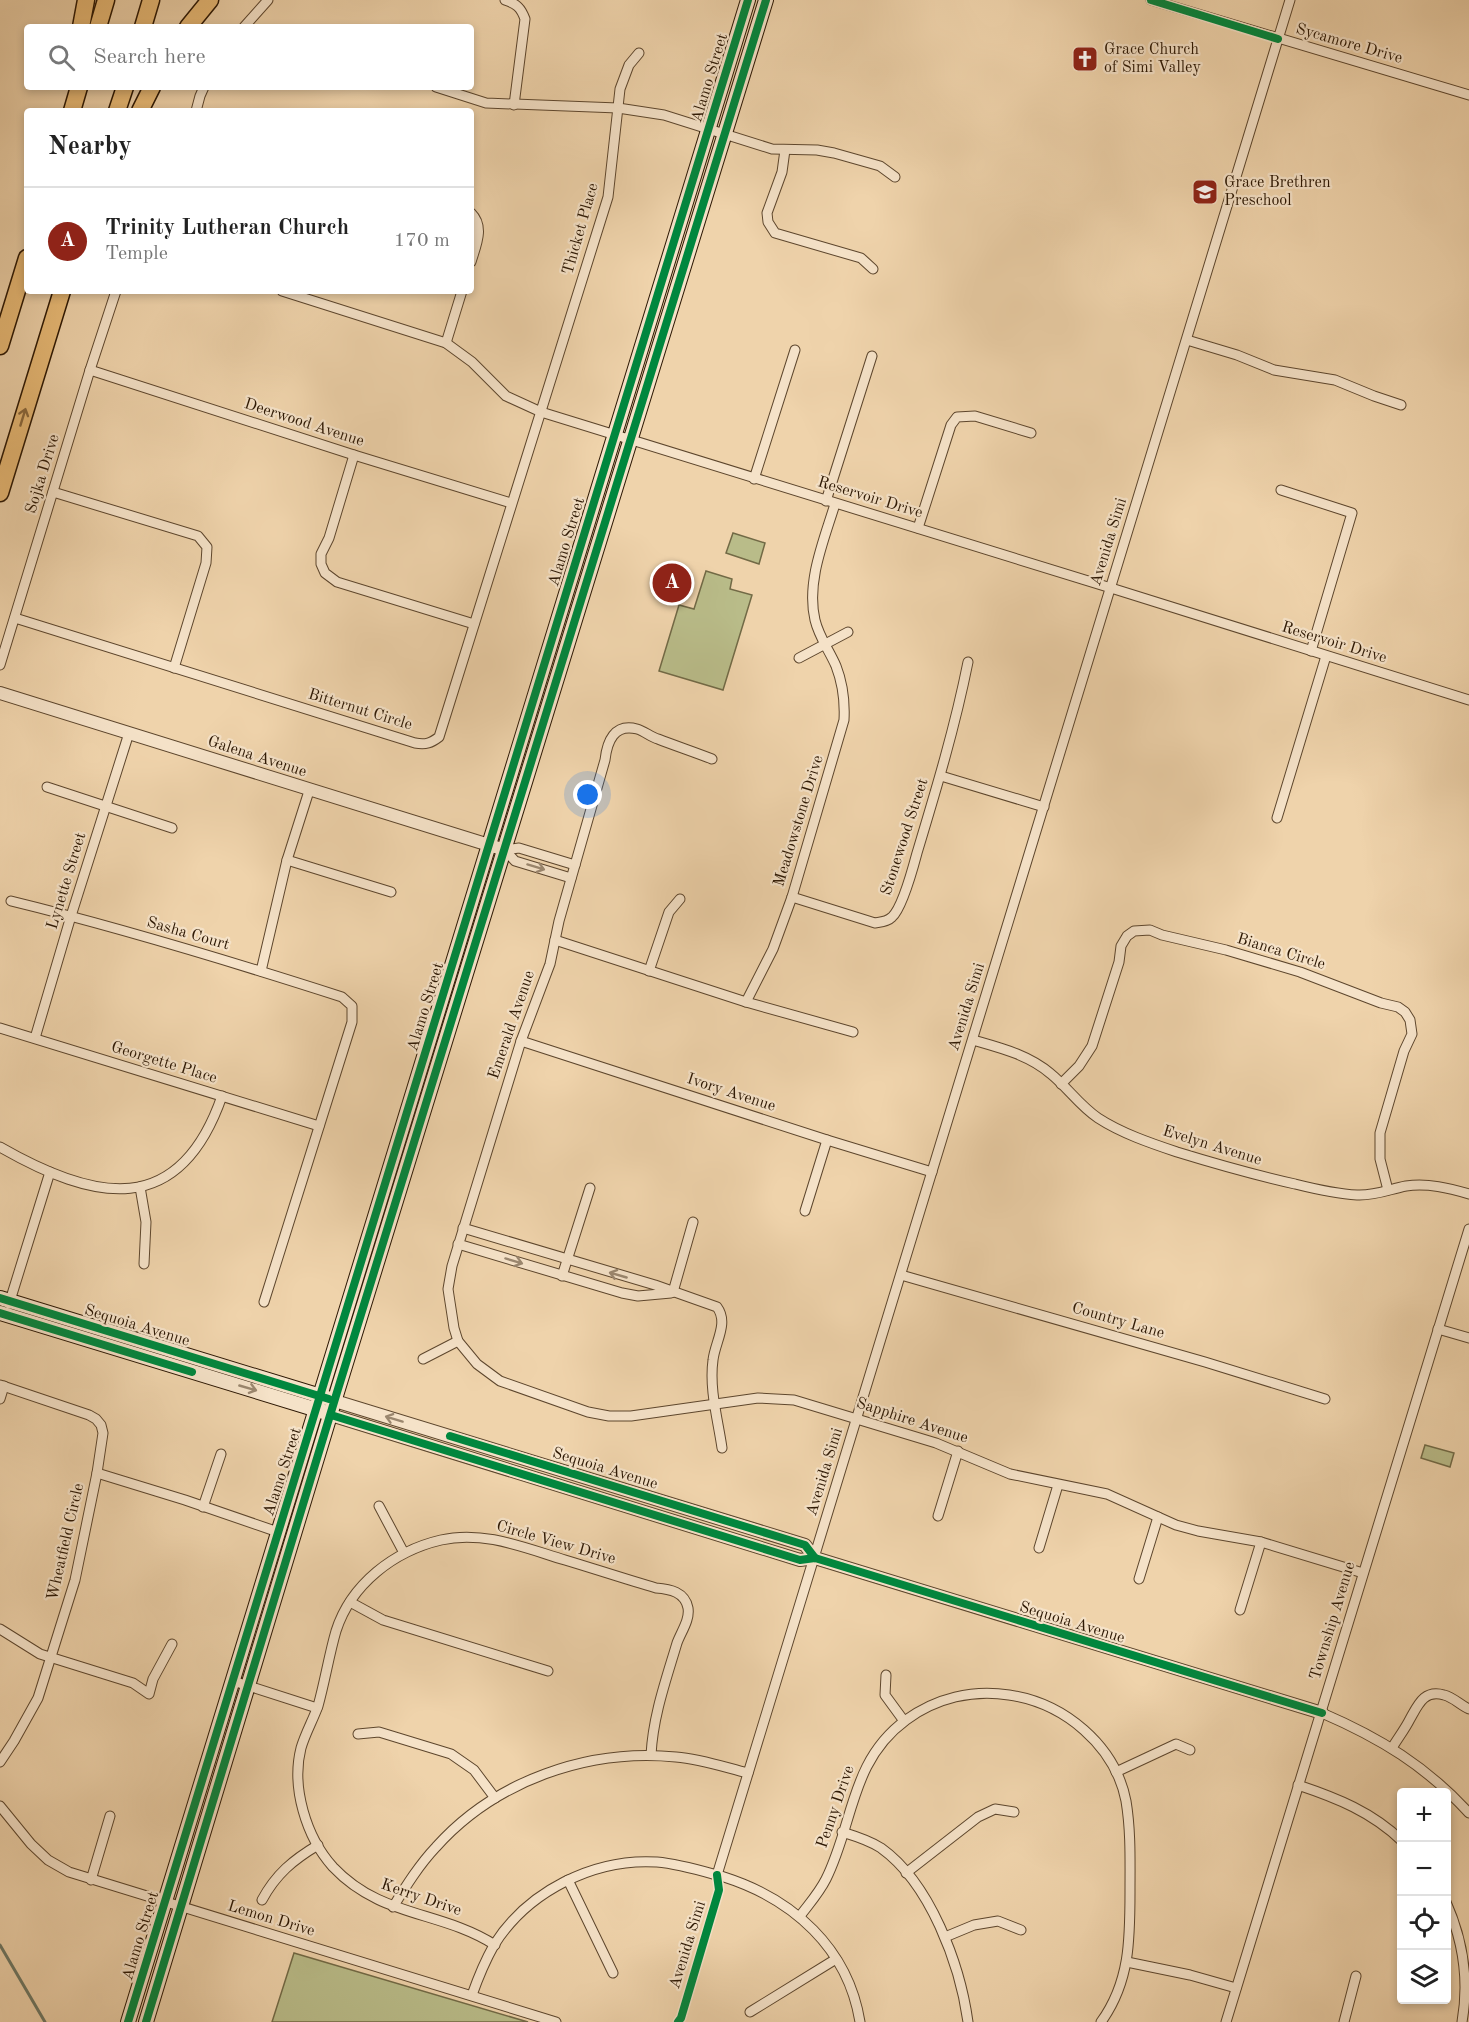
<!DOCTYPE html>
<meta charset="utf-8">
<style>
:root{--surface:#fff;--page:#f2f2f2;--text:#222;--muted:#767676;--line:#e0e0e0;--accent:#8f2418}
body{margin:0;font-family:"Old Standard TT",serif;background:var(--page);color:var(--text)}
.controls{position:absolute;right:18px;bottom:18px;display:grid;overflow:hidden;border-radius:6px;box-shadow:0 3px 9px #0003}
.controls button{width:54px;height:54px;display:grid;place-items:center;padding:0;border:0;border-bottom:2px solid var(--line);background:var(--surface);color:var(--text);font:30px sans-serif}
.you{position:absolute;left:588px;top:795px;width:21px;height:21px;margin:-15px;border:4px solid #fff;border-radius:50%;background:#1a73e8;box-shadow:0 0 0 9px #1a73e833}
.badge{display:grid;place-items:center;width:39px;height:39px;border-radius:50%;background:var(--accent);color:#fff;font-size:20px;font-weight:700}
.pin{position:absolute;translate:-50% -50%;border:3px solid #fff;box-shadow:0 2px 6px #0006}
.list{margin:0;padding:0;list-style:none}
h2{display:flex;justify-content:space-between;align-items:center;height:78px;margin:0;padding:0 24px;font-size:26px}
h2 small{font-size:20px;font-weight:400;color:var(--muted)}
.list li{display:grid;grid-template-columns:39px 1fr auto;gap:18px;align-items:center;box-sizing:border-box;height:108px;padding:0 24px;border-top:2px solid var(--line)}
.list b{display:block;font-size:22px;white-space:nowrap}
.list p{margin:0;font-size:20px;white-space:nowrap;color:var(--muted)}
.list em{font-size:20px;font-style:normal;color:var(--muted)}
.icon{flex:none;width:33px;height:33px;fill:none;stroke:currentColor;stroke-width:2;stroke-linecap:round;stroke-linejoin:round}
.map{position:relative;flex:none;width:1469px;height:2022px;overflow:hidden}
.search{position:absolute;background:var(--surface);box-shadow:0 3px 9px #0003;left:24px;top:24px;width:450px;height:66px;display:flex;align-items:center;gap:15px;box-sizing:border-box;padding:0 21px;border-radius:6px;color:var(--muted);font-size:22px}
.panel{position:absolute;background:var(--surface);box-shadow:0 3px 9px #0003;left:24px;top:108px;width:450px;height:186px;border-radius:6px}
.map>svg:first-child{display:block}
.green{fill:#b9bc89;stroke:#726a46;stroke-width:1.5}
.lines{fill:none;stroke-linecap:round;stroke-linejoin:round}
.stream{stroke:#6e7865;stroke-width:3}
.minor-casing{stroke:#5d462d;stroke-width:11}
.tertiary-casing{stroke:#5d462d;stroke-width:14}
.secondary-casing{stroke:#2c1703;stroke-width:16}
.motorway-casing{stroke:#2c1703;stroke-width:19}
.minor{stroke:#f5e2c8;stroke-width:9}
.tertiary{stroke:#f5e2c8;stroke-width:12}
.secondary{stroke:#f5e2c8;stroke-width:14}
.motorway{stroke:#e8ba76;stroke-width:16}
.cycleway-casing{stroke:#f5e2c8;stroke-width:11}
.cycleway{stroke:#00873e;stroke-width:8}
.oneway{stroke:#8a683c}
.oneway2{stroke:#9b876f}
.labels{text-anchor:middle;dominant-baseline:central;stroke-width:4.5;stroke-linejoin:round;paint-order:stroke}
.street-label{font-size:16px;fill:#2c1703;stroke:#f5e2c8}
.poi-label{font-size:16px;fill:#2c1703;stroke:#f5e2c8;text-anchor:start}
</style>
<div class="map">
<svg width="1469" height="2022" viewBox="0 0 1469 2022">
<rect width="100%" height="100%" fill="#efd3ab"/>
<filter id="stains"><feTurbulence type="fractalNoise" baseFrequency=".00333" numOctaves="4"/><feColorMatrix values="0 0 0 0 .2 0 0 0 0 .09 0 0 0 0 .02 0 0 0 .5 -.17"/></filter>
<radialGradient id="worn" r=".72"><stop offset=".6" stop-color="#630" stop-opacity="0"/><stop offset="1" stop-color="#630" stop-opacity=".3"/></radialGradient>
<!-- green -->
<g class="green">
<path d="M 733,533 L 765,543 L 759,564 L 726,553 Z"/>
<path d="M 706,571 L 732,579 L 730,589 L 752,595 L 723,690 L 659,671 L 679,605 L 694,609 Z"/>
<path d="M 1425,1445 L 1454,1453 L 1450,1467 L 1421,1458 Z"/>
<path d="M 294,1953 L 528,2022 L 272,2022 Z"/>
</g>
<g class="lines">
<!-- stream -->
<path class="stream" d="M 0,1945 L 45,2022"/>
<!-- minor casing -->
<g class="minor-casing">
<g id="minor">
<path d="M 505,0 C 517,4 521,8 525,19 L 514,105"/>
<path d="M 1151,0 L 1469,95"/>
<path d="M 244,27 L 268,0"/>
<path d="M 436,87 L 486,103 L 618,108 L 664,115 L 772,149 L 817,150 L 834,153 L 880,166 L 895,177"/>
<path d="M 196,111 L 200,96 L 204,87"/>
<path d="M 785,150 L 782,172 L 767,213 L 768,222 L 775,233 L 861,258 L 873,269"/>
<path d="M 471,213 C 485,227 476,245 471,262"/>
<path d="M 282,291 L 446,343 L 472,362 L 506,396 L 541,412 L 1111,588 L 1469,700"/>
<path d="M 1187,340 L 1237,355 L 1274,370 L 1335,380 L 1374,396 L 1401,405"/>
<path d="M 446,343 L 462,291"/>
<path d="M 90,370 L 354,455 L 511,503"/>
<path d="M 354,455 L 329,538 L 321,554 L 321,564 L 325,573 L 337,582 L 474,624"/>
<path d="M 754,479 L 795,350"/>
<path d="M 1281,490 L 1352,513 L 1311,651"/>
<path d="M 53,492 L 198,536 L 207,547 L 206,563 L 174,668"/>
<path d="M 826,501 L 872,356"/>
<path d="M 918,528 L 951,425 L 957,417 L 975,416 L 1031,433"/>
<path d="M 15,618 L 415,743 C 426,745 431,743 439,737 L 608,197 L 620,89 L 629,65 L 639,53"/>
<path d="M 799,658 L 848,632"/>
<path d="M 0,665 L 90,370 L 116,291"/>
<path d="M 712,759 C 694,752 676,746 658,739 C 651,737 644,731 637,729 C 614,723 607,742 605,760 L 559,921 L 550,964 L 521,1041 L 452,1266 L 448,1289 L 454,1328 L 458,1341 L 477,1364 L 500,1381 L 588,1412 L 609,1416 L 631,1416 L 758,1398 L 794,1400 L 936,1443 L 1010,1474 L 1107,1494 L 1176,1525 L 1198,1531 L 1261,1542 L 1363,1573"/>
<path d="M 941,776 L 1044,807"/>
<path d="M 47,787 L 172,828"/>
<path d="M 1277,818 L 1326,656"/>
<path d="M 505,850 L 515,861 L 571,878"/>
<path d="M 505,850 L 519,848 L 575,865"/>
<path d="M 287,860 L 391,892"/>
<path d="M 792,897 L 875,923 C 881,922 887,922 892,917 C 902,908 913,868 917,853 C 936,790 955,727 968,662"/>
<path d="M 11,901 C 122,928 233,962 342,997 L 352,1006 L 352,1022 L 264,1302"/>
<path d="M 555,940 L 746,1002 L 853,1032"/>
<path d="M 261,971 L 287,860 L 309,791"/>
<path d="M 649,971 L 669,912 L 680,899"/>
<path d="M 746,1002 L 773,949 L 792,897 L 844,720 C 845,701 843,684 836,666 C 829,650 819,637 815,620 C 806,582 824,540 835,504"/>
<path d="M 0,1028 L 319,1126"/>
<path d="M 35,1038 L 71,916 L 129,733"/>
<path d="M 973,1040 C 1001,1048 1029,1055 1051,1074 C 1068,1088 1080,1106 1098,1118 C 1121,1133 1150,1143 1177,1152 C 1216,1164 1255,1175 1295,1184 C 1315,1189 1336,1194 1357,1195 C 1375,1196 1390,1189 1406,1186 C 1428,1183 1449,1188 1469,1194"/>
<path d="M 521,1041 L 827,1140 L 932,1172"/>
<path d="M 1061,1084 L 1079,1066 L 1092,1046 L 1119,962 L 1121,946 L 1127,936 L 1134,931 L 1150,930 L 1162,935 L 1226,950 L 1300,972 L 1381,1003 L 1398,1007 L 1405,1012 L 1410,1020 L 1412,1034 L 1404,1051 L 1380,1133 L 1380,1159 L 1388,1190"/>
<path d="M 0,1147 C 94,1201 179,1220 222,1096"/>
<path d="M 140,1187 L 146,1222 L 144,1264"/>
<path d="M 805,1211 L 827,1140"/>
<path d="M 463,1228 L 655,1285 L 717,1307 C 729,1323 715,1342 713,1360 C 709,1389 718,1420 722,1448"/>
<path d="M 458,1244 L 622,1293 L 638,1296 L 671,1293"/>
<path d="M 901,1275 L 1205,1362 L 1325,1399"/>
<path d="M 562,1276 L 590,1188"/>
<path d="M 673,1292 L 693,1222"/>
<path d="M 9,1304 L 50,1172"/>
<path d="M 1438,1329 L 1469,1338"/>
<path d="M 423,1359 L 458,1341"/>
<path d="M 0,1385 L 89,1415 L 96,1419 L 101,1425 L 103,1433 L 97,1473 L 75,1580 L 38,1698 L 14,1741 L 0,1762"/>
<path d="M 0,1399 L 4,1386"/>
<path d="M 97,1473 L 185,1500 L 278,1532"/>
<path d="M 379,1506 L 404,1553"/>
<path d="M 203,1507 L 221,1454"/>
<path d="M 938,1516 L 958,1451"/>
<path d="M 1039,1548 L 1058,1485"/>
<path d="M 1139,1579 L 1158,1517"/>
<path d="M 350,1602 L 383,1620 L 548,1671"/>
<path d="M 1240,1610 L 1261,1542"/>
<path d="M 0,1629 L 40,1654 L 133,1683 L 149,1694 L 153,1679 L 172,1644"/>
<path d="M 886,1675 L 885,1695 L 904,1721"/>
<path d="M 233,1681 L 317,1708"/>
<path d="M 1322,1713 C 1380,1738 1426,1766 1469,1813"/>
<path d="M 358,1734 L 379,1732 L 451,1754 L 474,1770 L 495,1798"/>
<path d="M 1392,1748 C 1398,1738 1405,1729 1410,1719 C 1418,1705 1424,1689 1444,1695 C 1453,1697 1460,1705 1469,1709"/>
<path d="M 1116,1772 L 1176,1744 L 1190,1750"/>
<path d="M 1298,1785 C 1337,1798 1372,1812 1402,1841"/>
<path d="M 0,1806 L 31,1844 L 48,1860 L 69,1872 L 556,2022"/>
<path d="M 842,1832 C 855,1836 869,1840 881,1848 C 930,1883 960,1964 968,2022"/>
<path d="M 906,1873 L 978,1817 L 995,1809 L 1014,1812"/>
<path d="M 717,1875 L 1290,0"/>
<path d="M 91,1880 L 110,1816"/>
<path d="M 568,1880 L 613,1973"/>
<path d="M 262,1900 C 276,1874 293,1860 318,1845"/>
<path d="M 1446,1902 C 1463,1940 1469,1982 1462,2022"/>
<path d="M 393,1907 C 406,1886 419,1865 436,1847 C 495,1781 588,1748 676,1757 C 701,1759 724,1767 748,1773"/>
<path d="M 800,1916 C 809,1904 819,1893 826,1879 C 854,1823 850,1761 906,1720 C 936,1698 973,1689 1009,1695 C 1064,1703 1115,1745 1126,1801 C 1131,1831 1130,1862 1130,1892 C 1130,1939 1130,1982 1101,2022"/>
<path d="M 945,1937 L 974,1925 L 998,1921 L 1021,1930"/>
<path d="M 495,1945 C 440,1910 381,1918 333,1867 C 306,1837 291,1787 301,1748 C 305,1734 313,1720 318,1706 C 325,1681 329,1655 336,1631 C 351,1584 394,1551 441,1540 C 483,1530 525,1548 565,1560 C 595,1569 625,1579 656,1588 C 670,1589 685,1592 688,1608 C 690,1620 681,1632 677,1643 C 666,1680 653,1716 651,1755"/>
<path d="M 1127,1962 L 1190,1975 L 1236,1988"/>
<path d="M 472,1995 C 478,1978 485,1961 494,1945 C 528,1891 594,1858 657,1862 C 680,1864 702,1871 724,1877 C 793,1899 848,1948 860,2022"/>
<path d="M 750,2012 L 836,1959"/>
<path d="M 1226,2022 L 1469,1229"/>
<path d="M 1344,2022 L 1356,1976"/>
</g>
</g>
<!-- tertiary casing -->
<g class="tertiary-casing">
<g id="tertiary">
<path d="M 0,693 L 505,850"/>
<path d="M 335,1401 L 805,1545 L 815,1558"/>
<path d="M 331,1415 L 800,1560 L 815,1558 L 1322,1713"/>
</g>
</g>
<!-- secondary casing -->
<g class="secondary-casing">
<g id="secondary">
<path d="M 0,1298 L 327,1398"/>
<path d="M 0,1313 L 324,1412"/>
<path d="M 128,2022 L 748,0"/>
<path d="M 146,2022 L 338,1389 L 766,0"/>
</g>
</g>
<!-- motorway casing -->
<g class="motorway-casing">
<g id="motorway">
<path d="M 81,27 L 86,0"/>
<path d="M 98,27 L 106,0"/>
<path d="M 143,27 L 151,0"/>
<path d="M 188,27 L 210,0"/>
<path d="M 72,111 L 79,87"/>
<path d="M 117,111 L 125,87"/>
<path d="M 140,111 L 152,87"/>
<path d="M 0,346 L 27,258"/>
<path d="M 0,493 L 62,291"/>
</g>
</g>
<!-- minor -->
<use href="#minor" class="minor"/>
<!-- tertiary -->
<use href="#tertiary" class="tertiary"/>
<!-- secondary -->
<use href="#secondary" class="secondary"/>
<!-- motorway -->
<use href="#motorway" class="motorway"/>
<!-- cycleway casing -->
<g class="cycleway-casing">
<g id="cycleway">
<path d="M 1151,0 L 1278,39"/>
<path d="M 0,1298 L 329,1399"/>
<path d="M 0,1313 L 192,1372"/>
<path d="M 331,1415 L 800,1560 L 815,1558 L 1322,1713"/>
<path d="M 450,1436 L 805,1545 L 815,1558"/>
<path d="M 128,2022 L 748,0"/>
<path d="M 146,2022 L 338,1389 L 766,0"/>
<path d="M 678,2022 L 681,2018 L 719,1890 L 717,1875"/>
</g>
</g>
<!-- cycleway -->
<use href="#cycleway" class="cycleway"/>
</g>
<!-- one-way arrows -->
<defs><path id="oneway-shaft" d="M-6 0H5M1.5-3L5.5 0L1.5 3" fill="none" stroke-width="1.6" stroke-linecap="round" stroke-linejoin="round" transform="scale(1.5)"/></defs>
<use class="oneway" href="#oneway-shaft" transform="translate(23 417) rotate(-73)"/>
<g class="oneway2">
<use href="#oneway-shaft" transform="translate(536 867) rotate(17)"/>
<use href="#oneway-shaft" transform="translate(514 1261) rotate(17)"/>
<use href="#oneway-shaft" transform="translate(618 1275) rotate(-164)"/>
<use href="#oneway-shaft" transform="translate(248 1388) rotate(16)"/>
<use href="#oneway-shaft" transform="translate(394 1419) rotate(-163)"/>
</g>
<!-- icons -->
<defs>
<g id="church-square" transform="scale(1.35)"><rect x="-9" y="-9" width="18" height="18" rx="4" fill="#8f2418" stroke="#f5e2c8"/><path d="M-1.2-6h2.4v3.5h3.3v2.4h-3.3V6h-2.4V-.1h-3.3v-2.4h3.3Z" fill="#fff"/></g>
<g id="school-square" transform="scale(1.35)"><rect x="-9" y="-9" width="18" height="18" rx="4" fill="#8f2418" stroke="#f5e2c8"/><path d="M0-5L7-2L0 1L-7-2ZM-4 1L0 2.5L4 1V4Q0 6-4 4Z" fill="#fff"/></g>
</defs>
<g fill-rule="evenodd">
<use href="#church-square" x="1085" y="59"/>
<use href="#school-square" x="1205" y="192"/>
</g>
<g class="labels">
<!-- street labels -->
<g class="street-label">
<text transform="translate(1349 44) rotate(16)">Sycamore Drive</text>
<text transform="translate(710 78) rotate(-73)">Alamo Street</text>
<text transform="translate(581 229) rotate(-74)">Thicket Place</text>
<text transform="translate(304 423) rotate(18)">Deerwood Avenue</text>
<text transform="translate(43 474) rotate(-73)">Sojka Drive</text>
<text transform="translate(870 498) rotate(17)">Reservoir Drive</text>
<text transform="translate(567 542) rotate(-73)">Alamo Street</text>
<text transform="translate(1109 542) rotate(-73)">Avenida Simi</text>
<text transform="translate(1334 643) rotate(17)">Reservoir Drive</text>
<text transform="translate(360 710) rotate(17)">Bitternut Circle</text>
<text transform="translate(257 757) rotate(18)">Galena Avenue</text>
<text transform="translate(799 821) rotate(-73)">Meadowstone Drive</text>
<text transform="translate(905 837) rotate(-72)">Stonewood Street</text>
<text transform="translate(67 881) rotate(-73)">Lynette Street</text>
<text transform="translate(188 934) rotate(16)">Sasha Court</text>
<text transform="translate(1281 952) rotate(17)">Bianca Circle</text>
<text transform="translate(426 1007) rotate(-73)">Alamo Street</text>
<text transform="translate(967 1007) rotate(-73)">Avenida Simi</text>
<text transform="translate(512 1025) rotate(-71)">Emerald Avenue</text>
<text transform="translate(164 1063) rotate(17)">Georgette Place</text>
<text transform="translate(731 1093) rotate(18)">Ivory Avenue</text>
<text transform="translate(1212 1146) rotate(17)">Evelyn Avenue</text>
<text transform="translate(1118 1321) rotate(16)">Country Lane</text>
<text transform="translate(137 1326) rotate(17)">Sequoia Avenue</text>
<text transform="translate(912 1421) rotate(18)">Sapphire Avenue</text>
<text transform="translate(605 1469) rotate(17)">Sequoia Avenue</text>
<text transform="translate(283 1472) rotate(-72)">Alamo Street</text>
<text transform="translate(825 1472) rotate(-73)">Avenida Simi</text>
<text transform="translate(66 1542) rotate(-77)">Wheatfield Circle</text>
<text transform="translate(556 1543) rotate(16)">Circle View Drive</text>
<text transform="translate(1333 1621) rotate(-73)">Township Avenue</text>
<text transform="translate(1072 1623) rotate(17)">Sequoia Avenue</text>
<text transform="translate(836 1807) rotate(-71)">Penny Drive</text>
<text transform="translate(421 1898) rotate(19)">Kerry Drive</text>
<text transform="translate(271 1919) rotate(17)">Lemon Drive</text>
<text transform="translate(141 1936) rotate(-73)">Alamo Street</text>
<text transform="translate(688 1945) rotate(-73)">Avenida Simi</text>
</g>
<!-- poi labels -->
<g class="poi-label">
<text x="1104" y="50">Grace Church<tspan x="1104" dy="18">of Simi Valley</tspan></text>
<text x="1224" y="183">Grace Brethren<tspan x="1224" dy="18">Preschool</tspan></text>
</g>
</g>
<rect width="100%" height="100%" filter="url(#stains)"/>
<rect width="100%" height="100%" fill="url(#worn)"/>
</svg>
<div class="controls">
<button>+</button>
<button>−</button>
<button><svg class="icon" aria-label="locate" viewBox="0 0 24 24"><circle cx="12" cy="12" r="6"/><path d="M12 2v4M12 18v4M2 12h4M18 12h4"/></svg></button>
<button><svg class="icon" aria-label="layers" viewBox="0 0 24 24"><path d="M12 4l9 5-9 5-9-5zM3 14l9 5 9-5"/></svg></button>
</div>
<div class="you"></div>
<div class="pin badge" style="left:672px;top:583px">A</div>
<div class="search"><svg class="icon" aria-label="search" viewBox="0 0 24 24"><circle cx="10" cy="10" r="6"/><path d="M15 15l6 6"/></svg>Search here</div>
<section class="panel">
<h2>Nearby<small></small></h2>
<ul class="list">
<li><span class="badge">A</span><div><b>Trinity Lutheran Church</b><p>Temple</p></div><em>170 m</em></li>
</ul>
</section>
</div>
